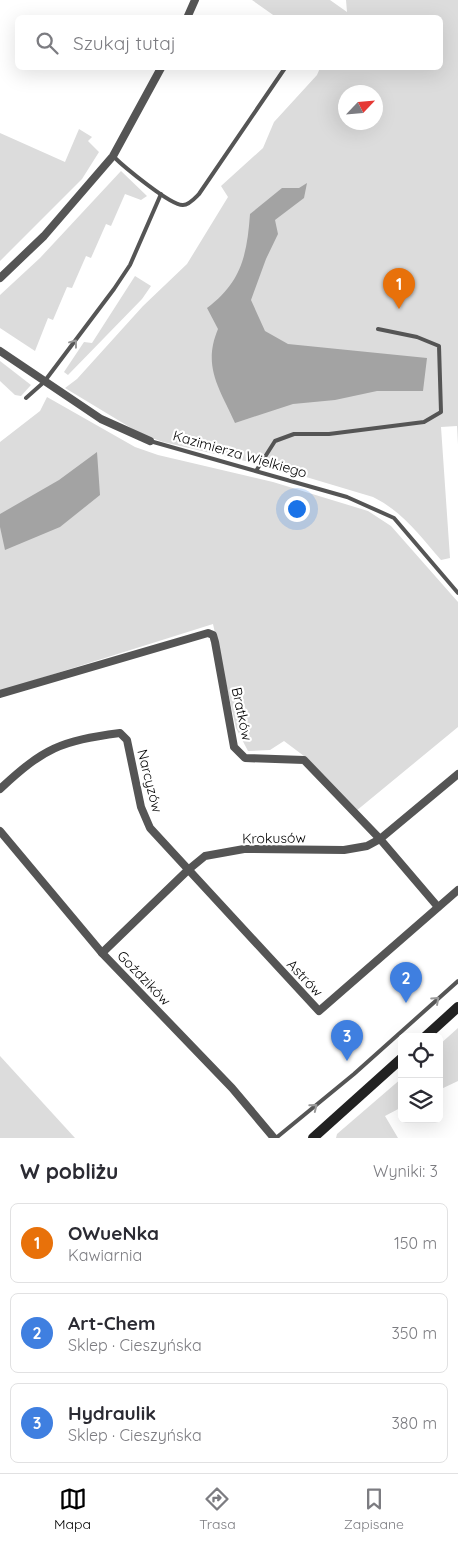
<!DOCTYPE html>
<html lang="pl">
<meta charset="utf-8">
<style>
:root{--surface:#fff;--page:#f2f2f3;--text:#2b2b33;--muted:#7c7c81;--line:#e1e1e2;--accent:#000}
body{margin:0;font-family:Quicksand,sans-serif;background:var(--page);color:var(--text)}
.controls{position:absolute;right:15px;bottom:15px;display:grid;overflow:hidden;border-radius:8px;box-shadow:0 5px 20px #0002}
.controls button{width:45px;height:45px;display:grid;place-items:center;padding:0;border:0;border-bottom:1px solid var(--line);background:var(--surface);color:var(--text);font:25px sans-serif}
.compass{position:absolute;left:338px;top:85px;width:45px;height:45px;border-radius:50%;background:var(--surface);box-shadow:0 5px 20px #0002;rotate:64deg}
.you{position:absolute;left:296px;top:508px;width:18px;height:18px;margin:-12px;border:4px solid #fff;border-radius:50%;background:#1a73e8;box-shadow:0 0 0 8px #1a73e833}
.badge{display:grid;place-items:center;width:32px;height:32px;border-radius:50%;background:var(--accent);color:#fff;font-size:16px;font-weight:700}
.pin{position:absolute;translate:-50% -41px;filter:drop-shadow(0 1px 2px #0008)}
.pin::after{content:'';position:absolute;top:26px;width:18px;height:15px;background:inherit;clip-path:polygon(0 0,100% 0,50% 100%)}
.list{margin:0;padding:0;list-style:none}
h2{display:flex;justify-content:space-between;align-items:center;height:65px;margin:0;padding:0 20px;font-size:21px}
h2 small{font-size:16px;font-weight:400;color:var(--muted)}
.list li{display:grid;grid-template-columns:32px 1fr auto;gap:15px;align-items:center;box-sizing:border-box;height:80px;margin:0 10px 10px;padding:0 10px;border:1px solid var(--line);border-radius:8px}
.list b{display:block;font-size:19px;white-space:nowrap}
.list p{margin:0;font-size:16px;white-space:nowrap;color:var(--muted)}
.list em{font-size:16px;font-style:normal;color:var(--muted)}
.icon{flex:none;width:28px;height:28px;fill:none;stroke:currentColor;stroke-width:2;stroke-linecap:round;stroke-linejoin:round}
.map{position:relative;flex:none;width:458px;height:1138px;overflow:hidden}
.search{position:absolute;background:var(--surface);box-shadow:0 5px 20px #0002;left:15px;right:15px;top:15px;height:55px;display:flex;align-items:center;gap:12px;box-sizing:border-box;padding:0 18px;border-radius:8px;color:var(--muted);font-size:19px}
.sheet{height:335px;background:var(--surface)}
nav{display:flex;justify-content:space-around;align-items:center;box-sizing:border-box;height:70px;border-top:1px solid var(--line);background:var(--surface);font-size:14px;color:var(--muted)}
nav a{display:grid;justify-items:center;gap:2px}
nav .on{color:var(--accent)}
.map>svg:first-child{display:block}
.green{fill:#dcdcdc;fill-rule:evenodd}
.water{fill:#a3a3a3}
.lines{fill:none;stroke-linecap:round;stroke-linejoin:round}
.service{stroke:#555;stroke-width:4}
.minor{stroke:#555;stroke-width:8}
.secondary{stroke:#222;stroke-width:10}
.oneway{stroke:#999}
.labels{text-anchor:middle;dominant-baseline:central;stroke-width:4.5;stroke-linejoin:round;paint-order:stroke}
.street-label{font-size:14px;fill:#000;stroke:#fff}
</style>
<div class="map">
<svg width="458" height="1138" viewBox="0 0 458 1138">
<rect width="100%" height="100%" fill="#fff"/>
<!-- green -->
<g class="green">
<path d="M 252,0 L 330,0 L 347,12 L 346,0 L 458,0 L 458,445 L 457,426 L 441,427 L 450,558 L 441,560 C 420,536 402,511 373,497 L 276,468 L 163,442 L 141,434 L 65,388 L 77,379 L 143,306 L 187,264 L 228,197 L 221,186 L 263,148 L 274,122 L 317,75 L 320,68 L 440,68 L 440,18 L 276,17 ZM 346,92 L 376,92 L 376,122 L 346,122 Z"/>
<path d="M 79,129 L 92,137 L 88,141 L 99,152 L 82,179 L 0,261 L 0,133 L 65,162 Z"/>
<path d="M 121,171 L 147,196 L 141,200 L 125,194 L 111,226 L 106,224 L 91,258 L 86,256 L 72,288 L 67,287 L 53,320 L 48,318 L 35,351 L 0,328 L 0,295 L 40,258 Z"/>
<path d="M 135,276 L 151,286 L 142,299 L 68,375 L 64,372 L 84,342 L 92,343 Z"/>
<path d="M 0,361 L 31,385 L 21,396 L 15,395 L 0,381 Z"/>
<path d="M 47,397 L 135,447 L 158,455 L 273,482 L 368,511 L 391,526 L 458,602 L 458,727 L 356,811 L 308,759 L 284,741 L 270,750 L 248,751 L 236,728 L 213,624 L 0,691 L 0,442 L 40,411 Z"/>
<path d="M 458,1028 L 458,1081 L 439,1090 L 439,1045 Z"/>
<path d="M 0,1056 L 75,1138 L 0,1138 Z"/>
<path d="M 402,1078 L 402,1107 L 385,1116 L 398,1138 L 336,1138 L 337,1134 Z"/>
</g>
<!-- water -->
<g class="water">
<path d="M 307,183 L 304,198 L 275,220 L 278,234 L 266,259 L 251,300 L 265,331 L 288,344 L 427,358 L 423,391 L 377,391 L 335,400 L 293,404 L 235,423 C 220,389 202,367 218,329 L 207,308 C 242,282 247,254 250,214 L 282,188 L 299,188 Z"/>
<path d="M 97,452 L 100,495 L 60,527 L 5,550 L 0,527 L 0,514 L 59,480 Z"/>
</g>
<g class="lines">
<!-- service -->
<g class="service">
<path d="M 113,156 C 123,166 171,206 183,205 C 189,205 195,198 199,194 L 285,68"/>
<path d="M 26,398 L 44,382 L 114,289 L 130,265 L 161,194"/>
<path d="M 150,441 L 347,497 L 394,518 L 458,593"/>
<path d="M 256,471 L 275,441 L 294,434 L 329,434 L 424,422 L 441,412 L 439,346 L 417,337 L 378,329"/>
<path d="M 276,1138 L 354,1074 L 458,981"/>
</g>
<!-- minor -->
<g class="minor">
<path d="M 187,18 L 195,0"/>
<path d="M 0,278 L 44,236 L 113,156 L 161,68"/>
<path d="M 0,351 L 101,419 L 150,441"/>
<path d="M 0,694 L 208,633 L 213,635 L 215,642 L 234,747 L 245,758 L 304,760 L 380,839 L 438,907"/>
<path d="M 0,789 C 44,748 60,741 120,733 L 127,740 L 141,807 L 150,828 L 319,1011 L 458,890"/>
<path d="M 0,831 L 102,953 L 232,1088 L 274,1138"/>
<path d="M 102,953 L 188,870 L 205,856 L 244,849 L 344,850 L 367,846 L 380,839 L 458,774"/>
</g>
<!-- secondary -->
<g class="secondary">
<path d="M 425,1037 L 458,1007"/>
<path d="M 313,1138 L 402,1058"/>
</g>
</g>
<!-- one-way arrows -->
<defs><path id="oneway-chevron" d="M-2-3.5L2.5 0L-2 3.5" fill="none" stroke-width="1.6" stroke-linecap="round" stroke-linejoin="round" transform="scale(1.25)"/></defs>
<g class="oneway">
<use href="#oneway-chevron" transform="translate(74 343) rotate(-53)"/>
<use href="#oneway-chevron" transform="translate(436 1000) rotate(-42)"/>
<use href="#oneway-chevron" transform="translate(314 1107) rotate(-39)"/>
</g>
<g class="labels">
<!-- street labels -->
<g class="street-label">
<text transform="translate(240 454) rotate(16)">Kazimierza Wielkiego</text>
<text transform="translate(242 714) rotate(78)">Bratków</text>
<text transform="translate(150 781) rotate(76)">Narcyzów</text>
<text transform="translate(274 838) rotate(-1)">Krokusów</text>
<text transform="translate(144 978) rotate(46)">Goździków</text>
<text transform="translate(305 978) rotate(47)">Astrów</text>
</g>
</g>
</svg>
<div class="controls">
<button><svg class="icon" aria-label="locate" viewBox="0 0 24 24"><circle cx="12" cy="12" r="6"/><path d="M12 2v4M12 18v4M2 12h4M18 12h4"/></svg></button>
<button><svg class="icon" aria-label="layers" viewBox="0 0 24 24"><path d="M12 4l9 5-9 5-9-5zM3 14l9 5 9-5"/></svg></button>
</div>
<svg class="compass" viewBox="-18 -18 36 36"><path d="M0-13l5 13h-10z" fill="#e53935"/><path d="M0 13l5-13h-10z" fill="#7c7c81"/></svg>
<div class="you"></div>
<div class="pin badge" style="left:399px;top:309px;background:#e8710a">1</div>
<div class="pin badge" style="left:406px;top:1003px;background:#3f7fe0">2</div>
<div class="pin badge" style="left:347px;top:1061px;background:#3f7fe0">3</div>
<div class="search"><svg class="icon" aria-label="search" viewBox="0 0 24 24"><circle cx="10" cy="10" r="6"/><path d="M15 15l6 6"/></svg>Szukaj tutaj</div>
</div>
<section class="sheet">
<h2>W pobliżu<small>Wyniki: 3</small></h2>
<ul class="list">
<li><span class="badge" style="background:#e8710a">1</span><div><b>OWueNka</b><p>Kawiarnia</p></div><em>150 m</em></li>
<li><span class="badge" style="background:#3f7fe0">2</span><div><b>Art-Chem</b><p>Sklep · Cieszyńska</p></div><em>350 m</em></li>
<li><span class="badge" style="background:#3f7fe0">3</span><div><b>Hydraulik</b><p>Sklep · Cieszyńska</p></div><em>380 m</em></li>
</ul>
</section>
<nav>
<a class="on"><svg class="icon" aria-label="map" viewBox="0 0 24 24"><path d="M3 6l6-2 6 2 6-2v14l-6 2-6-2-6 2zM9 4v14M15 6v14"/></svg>Mapa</a>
<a><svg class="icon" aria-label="directions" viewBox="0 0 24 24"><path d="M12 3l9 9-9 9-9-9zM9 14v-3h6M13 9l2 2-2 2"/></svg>Trasa</a>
<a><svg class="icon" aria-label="saved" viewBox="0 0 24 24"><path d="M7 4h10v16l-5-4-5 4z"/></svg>Zapisane</a>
</nav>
